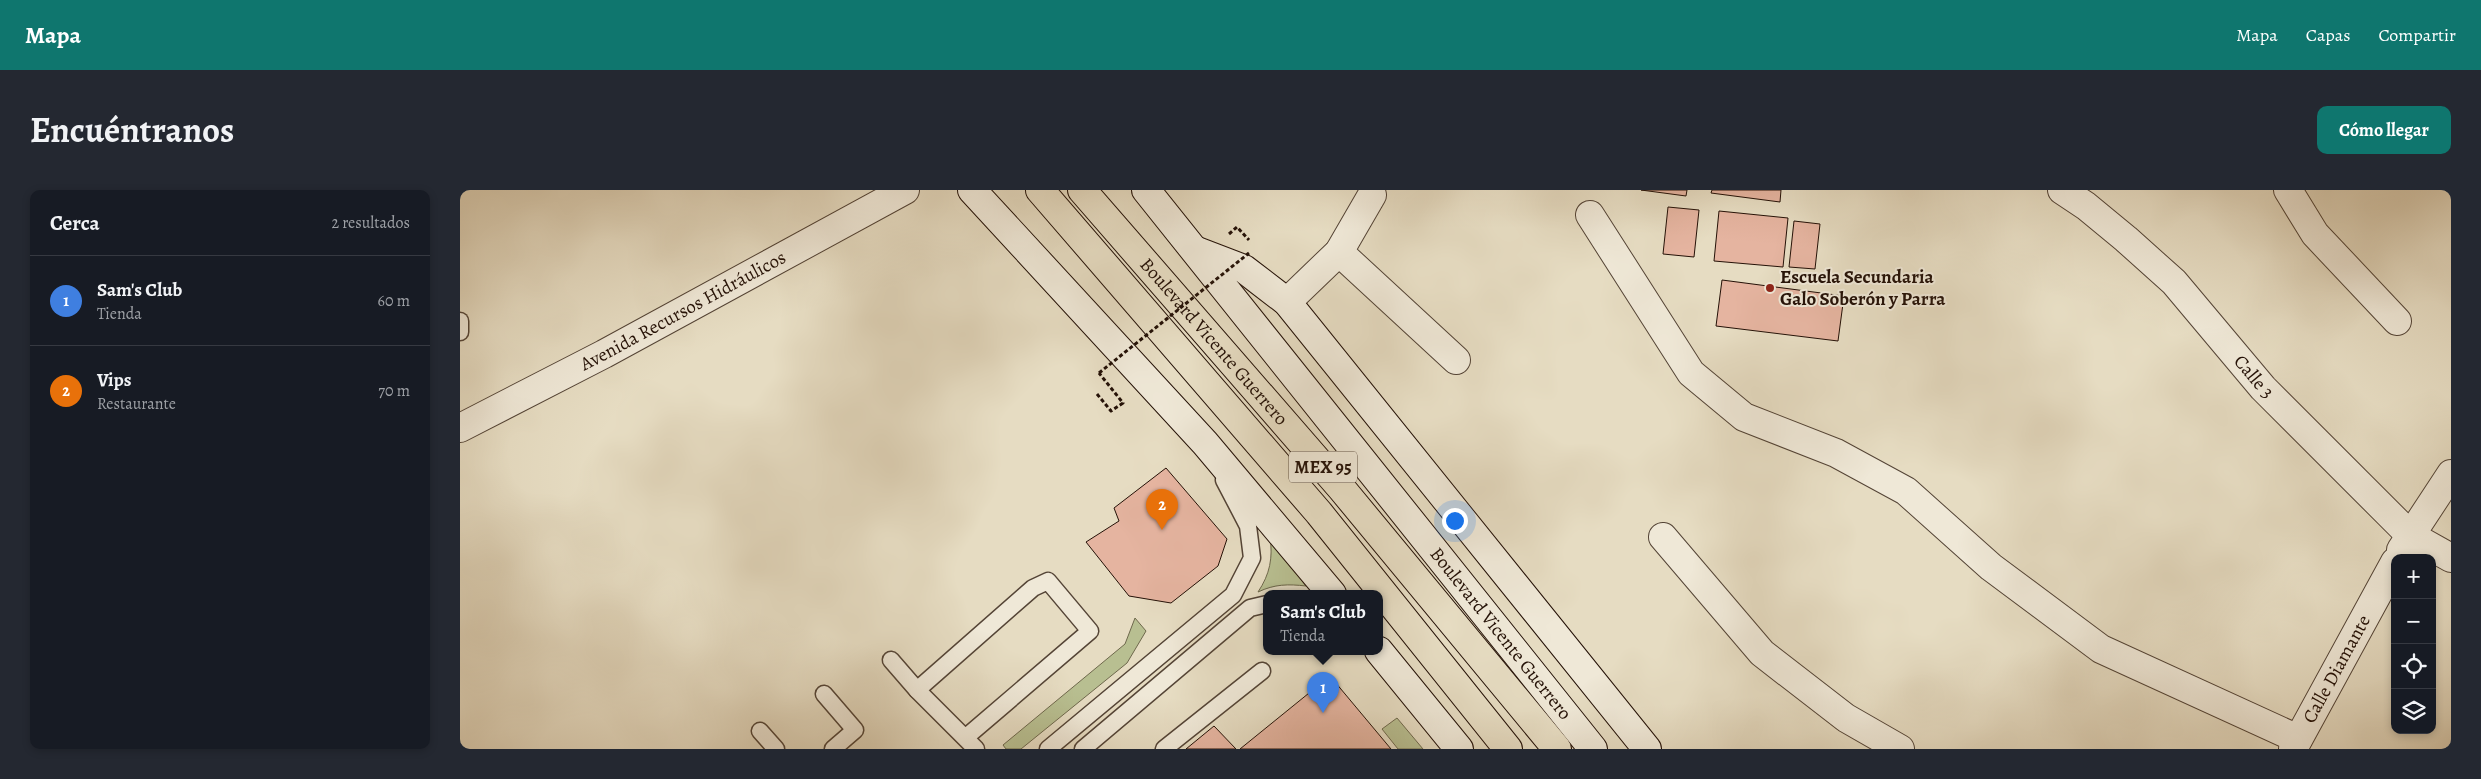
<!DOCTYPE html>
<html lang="es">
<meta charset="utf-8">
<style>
:root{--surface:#171b24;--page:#242831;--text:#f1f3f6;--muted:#9ea1a6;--line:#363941;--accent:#0f766e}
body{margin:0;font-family:Alegreya,serif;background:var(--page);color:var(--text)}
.controls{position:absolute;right:15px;bottom:15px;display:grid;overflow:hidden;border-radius:10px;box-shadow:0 2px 8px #0003}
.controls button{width:45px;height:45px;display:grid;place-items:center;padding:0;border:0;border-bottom:1px solid var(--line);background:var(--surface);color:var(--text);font:25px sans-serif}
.you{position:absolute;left:994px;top:330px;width:18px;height:18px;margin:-12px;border:4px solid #fff;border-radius:50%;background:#1a73e8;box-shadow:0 0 0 8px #1a73e833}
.badge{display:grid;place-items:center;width:32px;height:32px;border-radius:50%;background:var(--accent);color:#fff;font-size:16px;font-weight:700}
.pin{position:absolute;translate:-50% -41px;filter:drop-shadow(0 1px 2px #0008)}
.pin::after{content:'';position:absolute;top:26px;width:18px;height:15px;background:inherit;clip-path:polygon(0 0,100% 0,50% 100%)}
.popup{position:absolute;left:803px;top:400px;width:120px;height:65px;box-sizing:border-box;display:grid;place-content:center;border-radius:10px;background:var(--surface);filter:drop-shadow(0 1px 4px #0005);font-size:16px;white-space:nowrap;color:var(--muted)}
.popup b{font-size:19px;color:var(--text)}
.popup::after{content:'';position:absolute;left:50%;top:100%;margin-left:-10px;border:10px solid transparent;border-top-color:var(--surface)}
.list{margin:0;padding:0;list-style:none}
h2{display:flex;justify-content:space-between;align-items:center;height:65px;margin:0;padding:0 20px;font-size:21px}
h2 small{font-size:16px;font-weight:400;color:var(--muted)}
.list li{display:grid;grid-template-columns:32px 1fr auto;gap:15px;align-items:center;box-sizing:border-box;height:90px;padding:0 20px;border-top:1px solid var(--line)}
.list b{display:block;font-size:19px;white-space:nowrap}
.list p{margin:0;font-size:16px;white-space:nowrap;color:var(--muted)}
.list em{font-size:16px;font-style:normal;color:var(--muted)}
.icon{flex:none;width:28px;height:28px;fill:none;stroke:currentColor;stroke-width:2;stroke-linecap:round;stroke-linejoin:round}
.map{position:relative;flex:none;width:1991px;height:559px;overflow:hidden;border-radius:10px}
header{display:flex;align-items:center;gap:30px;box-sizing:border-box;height:70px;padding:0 25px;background:var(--accent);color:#fff}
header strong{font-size:24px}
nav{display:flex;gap:28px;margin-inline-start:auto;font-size:18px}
.intro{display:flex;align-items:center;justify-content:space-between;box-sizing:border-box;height:120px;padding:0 30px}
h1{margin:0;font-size:35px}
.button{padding:12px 22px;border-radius:10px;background:var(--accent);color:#fff;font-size:18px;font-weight:700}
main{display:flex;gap:30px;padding:0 30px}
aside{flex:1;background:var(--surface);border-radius:10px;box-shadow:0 2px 8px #0003}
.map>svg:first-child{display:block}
.green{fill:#b8bf91;stroke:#6e684c}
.building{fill:#e5b4a0;stroke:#241107}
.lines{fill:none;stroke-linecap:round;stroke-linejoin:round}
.lane-casing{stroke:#544436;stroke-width:19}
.street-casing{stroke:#544436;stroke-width:30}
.secondary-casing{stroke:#241107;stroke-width:30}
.highway-casing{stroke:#241107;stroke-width:30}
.path{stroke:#241107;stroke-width:3;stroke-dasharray:4 2.5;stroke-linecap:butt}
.lane{stroke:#efe8d7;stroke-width:16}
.street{stroke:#efe8d7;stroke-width:28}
.secondary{stroke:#efe8d7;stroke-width:28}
.highway{stroke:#e6dcc2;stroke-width:28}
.path-bridge{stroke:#241107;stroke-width:3;stroke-dasharray:4 2.5;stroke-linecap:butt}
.poi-dot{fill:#8f2418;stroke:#efe8d7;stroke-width:2}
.labels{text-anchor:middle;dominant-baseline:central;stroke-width:4;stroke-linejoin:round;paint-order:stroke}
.shield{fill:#efe8d7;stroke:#615245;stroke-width:1}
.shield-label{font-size:18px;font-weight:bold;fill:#241107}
.poi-label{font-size:19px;font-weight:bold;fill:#241107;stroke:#efe8d7;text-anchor:start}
.street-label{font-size:19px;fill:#241107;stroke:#efe8d7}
</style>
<header>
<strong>Mapa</strong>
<nav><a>Mapa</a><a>Capas</a><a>Compartir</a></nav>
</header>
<div class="intro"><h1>Encuéntranos</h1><a class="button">Cómo llegar</a></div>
<main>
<aside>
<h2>Cerca<small>2 resultados</small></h2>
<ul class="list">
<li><span class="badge" style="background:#3f7fe0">1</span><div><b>Sam's Club</b><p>Tienda</p></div><em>60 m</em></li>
<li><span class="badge" style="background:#e8710a">2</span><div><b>Vips</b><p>Restaurante</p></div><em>70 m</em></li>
</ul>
</aside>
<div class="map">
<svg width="1991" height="559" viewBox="0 0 1991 559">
<rect width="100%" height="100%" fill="#e6dcc2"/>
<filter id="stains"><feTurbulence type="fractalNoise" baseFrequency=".004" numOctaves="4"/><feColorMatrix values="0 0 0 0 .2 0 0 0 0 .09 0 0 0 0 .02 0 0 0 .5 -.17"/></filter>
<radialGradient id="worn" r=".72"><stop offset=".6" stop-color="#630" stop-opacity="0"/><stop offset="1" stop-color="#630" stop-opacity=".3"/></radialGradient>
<!-- green -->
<g class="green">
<path d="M 810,347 L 846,396 C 828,394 815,394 798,402 C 810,384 813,368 810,347 Z"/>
<path d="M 675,428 L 686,441 L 667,473 L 561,559 L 546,559 L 543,555 L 665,454 Z"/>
<path d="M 937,528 L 963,559 L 938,559 L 922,539 Z"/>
</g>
<!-- building -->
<g class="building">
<path d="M 1181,0 L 1227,0 L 1226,6 Z"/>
<path d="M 1252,0 L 1321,0 L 1320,12 L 1251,3 Z"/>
<path d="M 1208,17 L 1239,20 L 1234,67 L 1203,64 Z"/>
<path d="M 1259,21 L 1328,28 L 1323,77 L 1254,71 Z"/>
<path d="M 1334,31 L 1360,34 L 1355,79 L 1329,77 Z"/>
<path d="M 1262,90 L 1384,106 L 1378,151 L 1256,136 Z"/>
<path d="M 706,278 L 767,349 L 758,376 L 711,413 L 669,406 L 626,352 L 659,331 L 654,318 Z"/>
<path d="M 870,486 L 931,559 L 780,559 Z"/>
<path d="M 754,536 L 776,559 L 726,559 Z"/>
</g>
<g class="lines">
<!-- lane casing -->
<g class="lane-casing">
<g id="lane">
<path d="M 0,131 L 0,142"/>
<path d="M 431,470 L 457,500"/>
<path d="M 364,504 L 395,540 L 373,559"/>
<path d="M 300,541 L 316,559"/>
<path d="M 505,548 L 630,441 L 588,391 L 573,398 L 457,500 L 516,559"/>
<path d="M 588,559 L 773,405 L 792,368 L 788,336 L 764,290"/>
<path d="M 623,559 L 790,418 L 807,414"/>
<path d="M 704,559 L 802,481"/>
</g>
</g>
<!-- street casing -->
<g class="street-casing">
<g id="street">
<path id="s1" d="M 1602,0 L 1626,16 L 1666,49 L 1714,92 L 1803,198 L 1950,345 L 1991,368"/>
<path d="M 1828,0 L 1855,44 L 1937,131"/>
<path d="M 1130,25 L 1231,183 L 1284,227 L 1376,263 L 1446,301 L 1531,377 L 1641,459 L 1838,549"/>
<path d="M 879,62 L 996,170"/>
<path d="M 827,112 L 879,62 L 912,5"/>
<path id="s2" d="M 0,238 L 144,164 L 445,0"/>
<path d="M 1203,347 L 1302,463 L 1386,528 L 1440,559"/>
<path d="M 1941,360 L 1991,284"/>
<path id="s3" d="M 1833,559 L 1935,372"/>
</g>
</g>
<!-- secondary casing -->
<g class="secondary-casing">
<g id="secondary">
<path d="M 512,0 L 745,253 L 872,404"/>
<path id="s4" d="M 686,0 L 1133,559"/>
<path d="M 737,61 L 784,79 L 827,112 L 1187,559"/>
<path d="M 919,461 L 999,559"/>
</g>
</g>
<!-- highway casing -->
<g class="highway-casing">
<g id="highway">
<path d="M 580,0 L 859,323 L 1048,559"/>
<path id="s5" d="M 622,0 L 882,299 L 1097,559"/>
</g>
</g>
<!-- path -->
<g class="path">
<path d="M 769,44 L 777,37 L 789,50"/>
<path d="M 637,204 L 651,221 L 663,213 L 639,183"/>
</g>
<!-- lane -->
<use href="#lane" class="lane"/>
<!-- street -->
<use href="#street" class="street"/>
<!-- secondary -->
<use href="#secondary" class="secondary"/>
<!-- highway -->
<use href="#highway" class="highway"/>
<!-- path-bridge -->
<path class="path-bridge" d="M 639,183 L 789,63"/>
</g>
<!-- markers -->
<circle class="poi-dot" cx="1310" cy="98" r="5"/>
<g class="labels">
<!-- shield labels -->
<rect class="shield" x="829" y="261.5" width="68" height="31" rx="4"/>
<g class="shield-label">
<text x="863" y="277">MEX 95</text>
</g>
<!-- poi labels -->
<g class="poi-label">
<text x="1320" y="87">Escuela Secundaria<tspan x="1320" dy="22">Galo Soberón y Parra</tspan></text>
</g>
<!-- street labels -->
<g class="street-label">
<text stroke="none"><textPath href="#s2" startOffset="252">Avenida Recursos Hidráulicos</textPath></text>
<text stroke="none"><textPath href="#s5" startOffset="201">Boulevard Vicente Guerrero</textPath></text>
<text stroke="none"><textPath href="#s1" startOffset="269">Calle 3</textPath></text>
<text stroke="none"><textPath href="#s4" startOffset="568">Boulevard Vicente Guerrero</textPath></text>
<text stroke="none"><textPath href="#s3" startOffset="91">Calle Diamante</textPath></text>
</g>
</g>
<rect width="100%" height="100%" filter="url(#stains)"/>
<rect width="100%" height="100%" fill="url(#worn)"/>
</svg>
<div class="controls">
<button>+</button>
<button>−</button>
<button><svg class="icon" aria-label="locate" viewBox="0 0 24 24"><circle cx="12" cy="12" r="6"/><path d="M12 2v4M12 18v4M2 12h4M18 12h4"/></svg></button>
<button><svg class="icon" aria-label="layers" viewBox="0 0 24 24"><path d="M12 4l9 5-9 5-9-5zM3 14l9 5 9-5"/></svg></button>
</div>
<div class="you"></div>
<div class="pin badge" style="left:863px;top:523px;background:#3f7fe0">1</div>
<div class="popup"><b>Sam's Club</b>Tienda</div>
<div class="pin badge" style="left:702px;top:340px;background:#e8710a">2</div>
</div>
</main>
